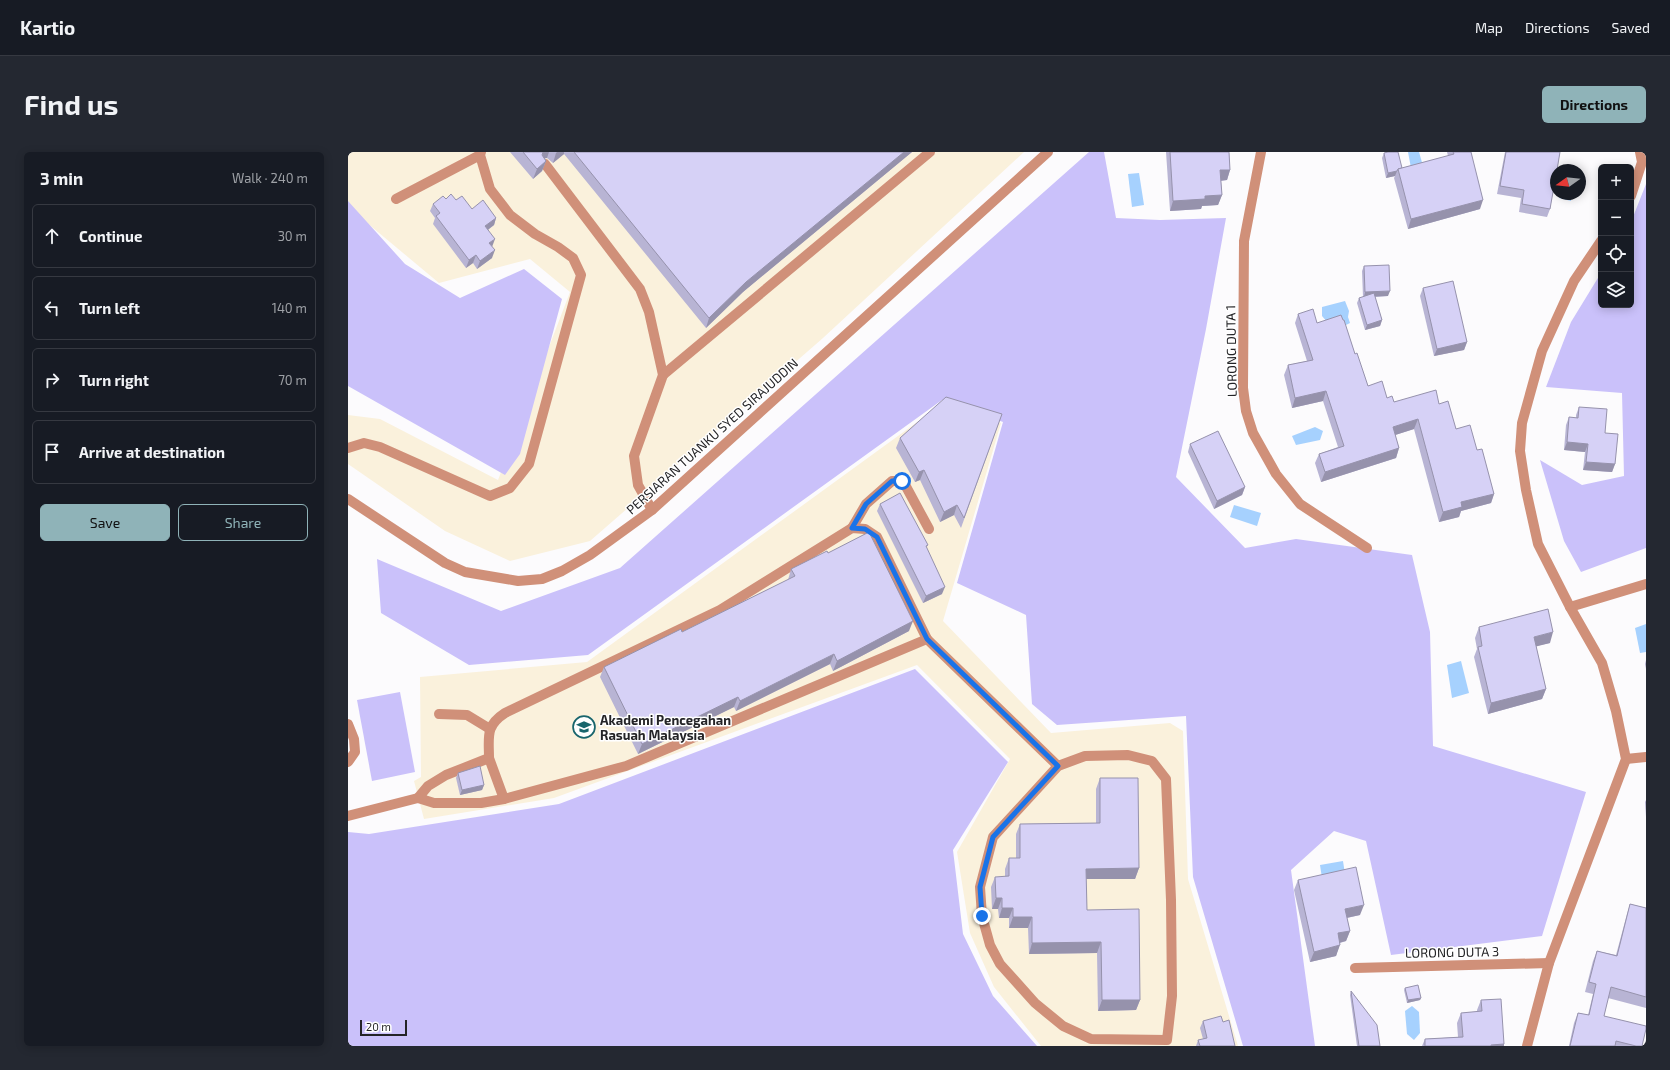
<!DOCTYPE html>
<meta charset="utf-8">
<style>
:root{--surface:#171b24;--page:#242831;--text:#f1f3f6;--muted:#9ea1a6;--line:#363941;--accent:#8fb3b8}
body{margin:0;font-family:"Exo 2",sans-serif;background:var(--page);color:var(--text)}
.controls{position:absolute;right:12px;top:12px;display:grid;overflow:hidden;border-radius:6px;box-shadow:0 2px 10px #0003}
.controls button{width:36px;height:36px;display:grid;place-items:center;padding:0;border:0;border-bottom:1px solid var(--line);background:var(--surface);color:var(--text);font:20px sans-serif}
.compass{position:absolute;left:1202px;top:12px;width:36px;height:36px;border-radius:50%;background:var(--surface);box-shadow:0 2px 10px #0003;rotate:255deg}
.scale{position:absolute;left:12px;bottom:10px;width:47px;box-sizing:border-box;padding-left:4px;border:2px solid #242427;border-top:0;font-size:11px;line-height:14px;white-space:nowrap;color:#242427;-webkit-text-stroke:3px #fff;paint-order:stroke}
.stop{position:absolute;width:12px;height:12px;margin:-9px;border:3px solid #1a73e8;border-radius:50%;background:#fff}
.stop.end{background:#1a73e8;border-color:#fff;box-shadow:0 1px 4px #0008}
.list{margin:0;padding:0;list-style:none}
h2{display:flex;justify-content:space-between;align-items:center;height:52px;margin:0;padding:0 16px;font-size:17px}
h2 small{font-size:13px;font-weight:400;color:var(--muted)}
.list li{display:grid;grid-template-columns:26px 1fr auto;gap:12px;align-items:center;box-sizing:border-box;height:64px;margin:0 8px 8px;padding:0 8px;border:1px solid var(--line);border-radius:6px}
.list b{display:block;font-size:15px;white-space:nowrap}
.list em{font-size:13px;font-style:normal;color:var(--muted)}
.actions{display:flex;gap:8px;padding:12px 16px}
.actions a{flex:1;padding:9px 0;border:1px solid var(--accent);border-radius:6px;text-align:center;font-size:14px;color:var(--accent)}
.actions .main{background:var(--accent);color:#111}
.icon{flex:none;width:22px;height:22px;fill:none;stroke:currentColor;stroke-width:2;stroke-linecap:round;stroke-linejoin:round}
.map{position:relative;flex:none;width:1298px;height:894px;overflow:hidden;border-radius:6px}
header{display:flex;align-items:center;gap:24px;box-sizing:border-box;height:56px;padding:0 20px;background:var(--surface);border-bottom:1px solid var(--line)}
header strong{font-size:19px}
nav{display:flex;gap:22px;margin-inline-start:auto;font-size:14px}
.intro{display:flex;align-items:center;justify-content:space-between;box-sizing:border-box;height:96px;padding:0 24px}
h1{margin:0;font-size:28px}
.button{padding:10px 18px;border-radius:6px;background:var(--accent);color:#111;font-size:14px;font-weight:700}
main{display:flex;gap:24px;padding:0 24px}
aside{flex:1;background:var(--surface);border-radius:6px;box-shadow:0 2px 10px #0003}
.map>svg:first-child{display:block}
.education{fill:#faf1dc}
.green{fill:#cac1fa}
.water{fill:#a6d1fe}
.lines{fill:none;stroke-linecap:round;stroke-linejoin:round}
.minor{stroke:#d09079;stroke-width:10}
.wall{fill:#b8b4d4}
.shaded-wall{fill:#9692ac}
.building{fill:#d6d1f6;stroke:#9692ac}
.route{stroke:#1a73e8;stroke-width:5}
.labels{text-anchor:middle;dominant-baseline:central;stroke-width:3;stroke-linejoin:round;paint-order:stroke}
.street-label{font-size:13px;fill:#242427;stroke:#fff}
.poi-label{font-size:13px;font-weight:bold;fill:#242427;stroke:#fff;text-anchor:start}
</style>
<header>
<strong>Kartio</strong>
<nav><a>Map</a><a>Directions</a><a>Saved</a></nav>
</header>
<div class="intro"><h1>Find us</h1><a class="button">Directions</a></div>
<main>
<aside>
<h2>3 min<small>Walk · 240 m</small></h2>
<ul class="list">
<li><svg class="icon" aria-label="ahead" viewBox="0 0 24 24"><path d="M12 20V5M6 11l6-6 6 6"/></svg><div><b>Continue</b></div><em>30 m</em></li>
<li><svg class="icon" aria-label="left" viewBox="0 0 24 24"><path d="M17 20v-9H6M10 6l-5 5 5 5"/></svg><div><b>Turn left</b></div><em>140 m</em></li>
<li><svg class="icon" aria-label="right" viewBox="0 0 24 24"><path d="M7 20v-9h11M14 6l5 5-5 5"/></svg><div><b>Turn right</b></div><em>70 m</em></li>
<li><svg class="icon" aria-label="arrive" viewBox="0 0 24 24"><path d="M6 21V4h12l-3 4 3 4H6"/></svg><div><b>Arrive at destination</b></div></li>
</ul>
<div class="actions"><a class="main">Save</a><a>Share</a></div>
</aside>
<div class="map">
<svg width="1298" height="894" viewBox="0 0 1298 894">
<rect width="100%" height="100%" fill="#fcfbfd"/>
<!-- education -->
<g class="education">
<path d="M 0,0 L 676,0 L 475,186 L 242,389 L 162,409 L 97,379 L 0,312 L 0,263 L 32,267 L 150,328 L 222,140 L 182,107 L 91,131 L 0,55 Z"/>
<path d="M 594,252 L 653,271 L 595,469 L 703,581 L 822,571 L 835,579 L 840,727 L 890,894 L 693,894 L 646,835 L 622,781 L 609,700 L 662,607 L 569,513 L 206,646 L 76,667 L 66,629 L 73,625 L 72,525 L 239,510 Z"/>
</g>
<!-- green -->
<g class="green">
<path d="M 741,0 L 756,0 L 768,66 L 812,68 L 878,66 L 858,177 L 828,325 L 897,396 L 948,387 L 1064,403 L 1082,480 L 1085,594 L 1238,640 L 1194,784 L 1043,803 L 1018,689 L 986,679 L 943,718 L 967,894 L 895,894 L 845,725 L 838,564 L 709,573 L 684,552 L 678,463 L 609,431 L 655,270 L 594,248 L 240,503 L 121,513 L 33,461 L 29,407 L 153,459 L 272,416 Z"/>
<path d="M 1298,32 L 1298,396 L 1233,420 L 1216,389 L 1192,308 L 1234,333 L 1276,324 L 1274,241 L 1198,235 L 1223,170 L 1253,121 L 1253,153 L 1283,153 L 1283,70 Z"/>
<path d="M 0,49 L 57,112 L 112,146 L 176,117 L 214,147 L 172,302 L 157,323 L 0,234 Z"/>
<path d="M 567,517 L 660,610 L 605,698 L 615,782 L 645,844 L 689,894 L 0,894 L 0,680 L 21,682 L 211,652 Z"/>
<path d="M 52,540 L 67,620 L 24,629 L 9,548 Z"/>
</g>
<!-- water -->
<g class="water">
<path d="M 1060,0 L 1071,0 L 1075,14 L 1063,16 Z"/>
<path d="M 791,21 L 796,53 L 784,55 L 780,22 Z"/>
<path d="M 1212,42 L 1224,42 L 1223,49 L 1211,46 Z"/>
<path d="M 997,149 L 1001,159 L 1000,165 L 1002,171 L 998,173 L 995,167 L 980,171 L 974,164 L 974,155 Z"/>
<path d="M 967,275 L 975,279 L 972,288 L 948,293 L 944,284 Z"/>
<path d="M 886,353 L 913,361 L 909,374 L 882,365 Z"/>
<path d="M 1298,472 L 1298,500 L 1292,501 L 1287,476 Z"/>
<path d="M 1113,509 L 1121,541 L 1104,546 L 1099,513 Z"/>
<path d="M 995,709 L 997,722 L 974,726 L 972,713 Z"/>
<path d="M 1064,854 L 1071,860 L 1072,881 L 1066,888 L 1059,882 L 1057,859 Z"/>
</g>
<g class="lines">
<!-- minor -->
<g class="minor">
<path d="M 913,0 L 896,89 L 895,236 L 898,259 L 905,281 L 928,322 L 952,352 L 1019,396"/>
<path d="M 197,12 L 292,137 L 301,160 L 315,223 L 286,304 L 290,333 L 304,358"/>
<path d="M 1283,44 L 1294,10 L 1292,0"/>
<path d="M 48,47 L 132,3"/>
<path d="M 315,223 L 582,0"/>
<path d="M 0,296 L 16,291 L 32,295 L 142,344 L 162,336 L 181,312 L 233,123 L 225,106 L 210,95 L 187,82 L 162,63 L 142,37 L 132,3 L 133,0"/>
<path d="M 0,347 L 97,411 L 117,420 L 170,429 L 194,427 L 214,419 L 242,403 L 304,358 L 700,0"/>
<path d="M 504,376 L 517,377 L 529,385 L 579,487 L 278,614 L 156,647 L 133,651 L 86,651 L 70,646 L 80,634 L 98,623 L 141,606 C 141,585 137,574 157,561 L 372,458 Z"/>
<path d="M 504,376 L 518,352 L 544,329 L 555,329 L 581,377"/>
<path d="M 1222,455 L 1298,432"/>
<path d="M 579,487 L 710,614"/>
<path d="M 91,562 L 119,563 L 142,577"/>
<path d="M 0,572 L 6,587 L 7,600 L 0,610"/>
<path d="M 780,603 L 804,609 L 818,627 L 823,748 L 824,844 L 819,888 L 743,887 L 715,874 L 687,851 L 652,812 L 642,793 L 634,764 L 632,735 L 645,685 L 710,614 L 737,604 Z"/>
<path d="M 141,606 L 156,647"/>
<path d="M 1278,607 L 1298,605"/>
<path d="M 0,664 L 70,646"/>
<path d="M 1007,816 L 1201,811"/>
<path d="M 1179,894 L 1201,811 L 1278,607 L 1268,559 L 1254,511 L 1222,455 L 1190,392 L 1178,338 L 1172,299 L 1174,271 L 1194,199 L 1226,129 L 1253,89"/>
</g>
</g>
<!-- wall -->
<g class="wall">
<path d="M 162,0 L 564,0 L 395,140 L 358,176 L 216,2 L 205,11 L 199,6 L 197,6 L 198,9 L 194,19 L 185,27 Z"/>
<path d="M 818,0 L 881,0 L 882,18 L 879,28 L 873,29 L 874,43 L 870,53 L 854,54 L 853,57 L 822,59 Z"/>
<path d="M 1099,0 L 1123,0 L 1132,57 L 1060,77 L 1046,26 L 1047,24 L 1038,26 L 1034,6 L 1036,1 L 1054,16 L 1100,4 Z"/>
<path d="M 1157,0 L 1212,0 L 1202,57 L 1199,65 L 1171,60 L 1173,46 L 1149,42 Z"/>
<path d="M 98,47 L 108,48 L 124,57 L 148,66 L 146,73 L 140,78 L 144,94 L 144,106 L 129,117 L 125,111 L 118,116 L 85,72 L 87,66 L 82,59 L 85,52 Z"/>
<path d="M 1016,114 L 1040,144 L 1027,145 L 1034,168 L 1032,174 L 1017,178 L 1009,151 L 1011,146 L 1015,145 L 1014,119 Z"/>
<path d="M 1075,136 L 1119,190 L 1116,198 L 1086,204 L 1072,144 Z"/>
<path d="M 950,162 L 969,171 L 1007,202 L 1020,234 L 1046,250 L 1091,252 L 1108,277 L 1129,298 L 1146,342 L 1143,351 L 1113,359 L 1111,365 L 1091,370 L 1066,277 L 1047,283 L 1051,296 L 1048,306 L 973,330 L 967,311 L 971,302 L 990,295 L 975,249 L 944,256 L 936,223 L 940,213 L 959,209 L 947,171 Z"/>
<path d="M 1231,255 L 1257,281 L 1267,312 L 1264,320 L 1235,318 L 1237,300 L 1216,298 L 1218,273 L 1221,265 L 1228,266 L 1228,263 Z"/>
<path d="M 654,262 L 613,376 L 606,363 L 592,370 L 572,328 L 567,330 L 548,296 L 552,286 Z"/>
<path d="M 842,292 L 897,335 L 894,343 L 866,357 L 840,300 Z"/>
<path d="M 532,352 L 580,393 L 578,396 L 594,442 L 575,451 L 529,359 Z"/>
<path d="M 480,401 L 561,479 L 485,519 L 482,512 L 388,559 L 386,555 L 290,602 L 252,525 L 256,515 L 334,480 L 440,428 L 443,417 Z"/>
<path d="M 1131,475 L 1202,491 L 1188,494 L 1198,537 L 1194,547 L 1140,562 L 1126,505 L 1129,497 L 1127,486 Z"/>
<path d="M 1298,508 L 1298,517 L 1297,512 Z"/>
<path d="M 110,621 L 136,633 L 134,638 L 112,643 L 108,626 Z"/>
<path d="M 752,626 L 791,716 L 787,727 L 738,727 L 739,758 L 792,848 L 788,858 L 750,859 L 749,801 L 681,802 L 680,776 L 661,776 L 661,766 L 651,766 L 650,757 L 644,757 L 643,735 L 647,725 L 657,725 L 657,717 L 661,706 L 668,706 L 668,682 L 672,672 L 748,671 L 748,637 Z"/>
<path d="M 1298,648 L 1298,665 L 1297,650 Z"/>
<path d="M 950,728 L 1012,763 L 999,766 L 1002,779 L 998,789 L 992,791 L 988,804 L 962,810 L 946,738 Z"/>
<path d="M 1282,752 L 1298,756 L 1298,856 L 1260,846 L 1256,864 L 1294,894 L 1221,894 L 1226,871 L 1230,861 L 1240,863 L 1245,842 L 1237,840 L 1245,809 L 1249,799 L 1268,803 L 1279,762 Z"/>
<path d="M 1057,836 L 1073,846 L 1072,848 L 1059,851 L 1056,838 Z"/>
<path d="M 1003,839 L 1032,894 L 1009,894 L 1002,843 Z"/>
<path d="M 1133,848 L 1156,892 L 1156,894 L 1074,894 L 1077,887 L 1110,885 L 1109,871 L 1113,861 L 1129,860 L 1129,858 Z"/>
<path d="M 855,869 L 875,870 L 887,894 L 848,894 L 850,888 L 855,887 L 852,876 Z"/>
</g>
<!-- shaded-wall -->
<g class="shaded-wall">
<path d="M 195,0 L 201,0 L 199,6 L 193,7 Z"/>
<path d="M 209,0 L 216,0 L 216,2 L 205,11 L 208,1 Z"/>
<path d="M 556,0 L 564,0 L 395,140 L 358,176 L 361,166 L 398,130 Z"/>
<path d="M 198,9 L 194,19 L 185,27 L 189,17 Z"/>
<path d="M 872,18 L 882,18 L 879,28 L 868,29 Z"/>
<path d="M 1049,19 L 1047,24 L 1038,26 L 1040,21 Z"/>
<path d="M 874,43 L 870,53 L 854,54 L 853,57 L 822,59 L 825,49 L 857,44 Z"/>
<path d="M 1135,48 L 1132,57 L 1060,77 L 1063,67 Z"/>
<path d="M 148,66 L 146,73 L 134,82 L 137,74 Z"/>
<path d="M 147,87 L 144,95 L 141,91 Z"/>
<path d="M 147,98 L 144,106 L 129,117 L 132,109 Z"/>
<path d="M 128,103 L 125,111 L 118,116 L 121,108 Z"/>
<path d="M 1042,139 L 1040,144 L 1016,145 L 1017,140 Z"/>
<path d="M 1034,168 L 1032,174 L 1017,178 L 1019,173 Z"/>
<path d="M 1119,190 L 1116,198 L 1086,204 L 1089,197 Z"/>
<path d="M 978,239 L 975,249 L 944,256 L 947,246 Z"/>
<path d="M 1070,267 L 1066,277 L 1041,285 L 1045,275 Z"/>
<path d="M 1219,290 L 1240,292 L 1237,300 L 1216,298 Z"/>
<path d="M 1051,296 L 1048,306 L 973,330 L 977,320 Z"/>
<path d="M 1238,310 L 1267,312 L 1264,320 L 1235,318 Z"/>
<path d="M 576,318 L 572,328 L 567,330 L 571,320 Z"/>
<path d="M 897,335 L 894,343 L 866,357 L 869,349 Z"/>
<path d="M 1146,342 L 1143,351 L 1113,359 L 1111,365 L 1091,370 L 1095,360 L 1113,350 Z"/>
<path d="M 609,353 L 606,363 L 592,370 L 596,360 Z"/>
<path d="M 597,435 L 594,442 L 575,451 L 578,444 Z"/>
<path d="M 565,469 L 561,479 L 485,519 L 489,509 Z"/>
<path d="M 1205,480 L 1202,491 L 1182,496 L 1186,485 Z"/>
<path d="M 486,502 L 482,512 L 388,559 L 392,549 Z"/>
<path d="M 1198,537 L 1194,547 L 1140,562 L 1143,551 Z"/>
<path d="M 390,545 L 386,555 L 290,602 L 294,592 Z"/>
<path d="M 136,633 L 134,638 L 112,643 L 114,638 Z"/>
<path d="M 791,716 L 787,727 L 734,727 L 738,717 Z"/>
<path d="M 648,746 L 654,746 L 650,757 L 644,757 Z"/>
<path d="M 1016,753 L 1012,763 L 993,767 L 997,757 Z"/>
<path d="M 654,756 L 665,756 L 661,766 L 651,766 Z"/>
<path d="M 665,765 L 684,765 L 680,776 L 661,776 Z"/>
<path d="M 1002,779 L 998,789 L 986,792 L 990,781 Z"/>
<path d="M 753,790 L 749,801 L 681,802 L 684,791 Z"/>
<path d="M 992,793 L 988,804 L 962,810 L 966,800 Z"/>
<path d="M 1073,846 L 1072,848 L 1059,851 L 1060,848 Z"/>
<path d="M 754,848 L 792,848 L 788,858 L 750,859 Z"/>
<path d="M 1156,892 L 1156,894 L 1143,894 L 1143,893 Z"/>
</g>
<!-- building -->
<g class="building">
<path d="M 175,0 L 195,0 L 194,3 L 198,9 L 189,17 Z"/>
<path d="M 226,0 L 556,0 L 398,130 L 361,166 Z"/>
<path d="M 822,0 L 881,0 L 882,18 L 872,18 L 874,43 L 857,44 L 857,47 L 825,49 Z"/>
<path d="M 1040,0 L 1050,0 L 1054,16 L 1050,17 L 1049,19 L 1040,21 L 1036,1 Z"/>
<path d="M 1105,0 L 1123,0 L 1135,48 L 1063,67 L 1050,17 L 1106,2 Z"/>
<path d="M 1158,0 L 1212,0 L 1209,18 L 1208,18 L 1208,23 L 1202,57 L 1174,52 L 1176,38 L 1152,34 Z"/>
<path d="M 103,42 L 108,48 L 114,44 L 124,57 L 135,48 L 148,66 L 137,74 L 147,87 L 141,91 L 147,98 L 132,109 L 128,103 L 121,108 L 88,64 L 92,61 L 85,52 L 95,44 L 98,47 Z"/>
<path d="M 1041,113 L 1042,139 L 1017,140 L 1016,114 Z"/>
<path d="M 1105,129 L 1119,190 L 1089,197 L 1075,136 Z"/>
<path d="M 1026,141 L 1034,168 L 1019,173 L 1011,146 Z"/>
<path d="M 965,157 L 969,171 L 993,163 L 995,168 L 996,168 L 1007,202 L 1009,201 L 1020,234 L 1034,229 L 1039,246 L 1044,244 L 1046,250 L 1088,238 L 1091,252 L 1100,249 L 1108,277 L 1122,273 L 1129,298 L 1134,297 L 1146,342 L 1113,350 L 1114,355 L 1095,360 L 1070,267 L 1045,275 L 1051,296 L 977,320 L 971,302 L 996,294 L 978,239 L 947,246 L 940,213 L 965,208 L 950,162 Z"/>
<path d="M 598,245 L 654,262 L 616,366 L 609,353 L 596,360 L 576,318 L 571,320 L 552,286 Z"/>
<path d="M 1231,255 L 1259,257 L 1257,281 L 1270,282 L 1267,312 L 1238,310 L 1240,292 L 1219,290 L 1221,265 L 1230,266 Z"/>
<path d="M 870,279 L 897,335 L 869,349 L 842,292 Z"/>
<path d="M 552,341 L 580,393 L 578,394 L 597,435 L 578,444 L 532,352 Z"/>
<path d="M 521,380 L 565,469 L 489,509 L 486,502 L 392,549 L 390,545 L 294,592 L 256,515 L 333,477 L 334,480 L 447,424 L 443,417 L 479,399 L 480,401 Z"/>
<path d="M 1200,457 L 1205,480 L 1186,485 L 1198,537 L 1143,551 L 1130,495 L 1134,494 L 1131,475 Z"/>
<path d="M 132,614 L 136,633 L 114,638 L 110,621 Z"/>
<path d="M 752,626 L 790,626 L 791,716 L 738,717 L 739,758 L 791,757 L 792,848 L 754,848 L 753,790 L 684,791 L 684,765 L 665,765 L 665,756 L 654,756 L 654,746 L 648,746 L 647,725 L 661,724 L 661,706 L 672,706 L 672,672 L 752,671 Z"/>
<path d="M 1008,715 L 1016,753 L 997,757 L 1002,779 L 990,781 L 992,793 L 966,800 L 950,728 Z"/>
<path d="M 1282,752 L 1298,756 L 1298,845 L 1263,835 L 1256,864 L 1298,874 L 1298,877 L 1294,894 L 1288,894 L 1268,889 L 1267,894 L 1222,894 L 1230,861 L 1241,863 L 1248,832 L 1241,830 L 1249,799 L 1269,804 Z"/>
<path d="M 1070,833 L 1073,846 L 1060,848 L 1057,836 Z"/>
<path d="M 1003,839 L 1029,873 L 1032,894 L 1011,894 Z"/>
<path d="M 1153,847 L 1156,892 L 1143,893 L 1143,894 L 1077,894 L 1077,887 L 1115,885 L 1113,861 L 1134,859 L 1133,848 Z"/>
<path d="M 873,864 L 875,870 L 881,868 L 887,894 L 852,894 L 850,888 L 859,886 L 855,869 Z"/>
</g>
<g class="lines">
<!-- route -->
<path class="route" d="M 554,329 L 544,329 L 518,352 L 504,376 L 517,377 L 529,385 L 579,487 L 710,614 L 645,685 L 632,735 L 634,764"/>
</g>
<!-- icons -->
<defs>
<g id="school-ring" transform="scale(1.15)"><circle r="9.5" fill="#fff" stroke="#18656c" stroke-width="1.5"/><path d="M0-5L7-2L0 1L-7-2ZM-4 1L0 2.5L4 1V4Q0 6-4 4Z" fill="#18656c"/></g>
</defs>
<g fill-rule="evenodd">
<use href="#school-ring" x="236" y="575"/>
</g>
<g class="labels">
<!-- street labels -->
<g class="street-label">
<text transform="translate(883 199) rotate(-91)">LORONG DUTA 1</text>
<text transform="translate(364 284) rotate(-42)">PERSIARAN TUANKU SYED SIRAJUDDIN</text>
<text transform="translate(1104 800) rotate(-1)">LORONG DUTA 3</text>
</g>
<!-- poi labels -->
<g class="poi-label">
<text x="252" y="568">Akademi Pencegahan<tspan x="252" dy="15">Rasuah Malaysia</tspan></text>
</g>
</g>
</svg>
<div class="controls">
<button>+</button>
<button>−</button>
<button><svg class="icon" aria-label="locate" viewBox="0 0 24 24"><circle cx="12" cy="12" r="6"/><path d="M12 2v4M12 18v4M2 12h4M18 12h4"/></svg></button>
<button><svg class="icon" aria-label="layers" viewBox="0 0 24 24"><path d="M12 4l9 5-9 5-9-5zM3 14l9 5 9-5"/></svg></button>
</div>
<svg class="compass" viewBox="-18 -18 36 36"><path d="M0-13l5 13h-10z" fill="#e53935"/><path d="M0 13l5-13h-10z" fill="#9ea1a6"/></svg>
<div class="scale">20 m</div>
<div class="stop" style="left:554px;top:329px"></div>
<div class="stop end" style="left:634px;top:764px"></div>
</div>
</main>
